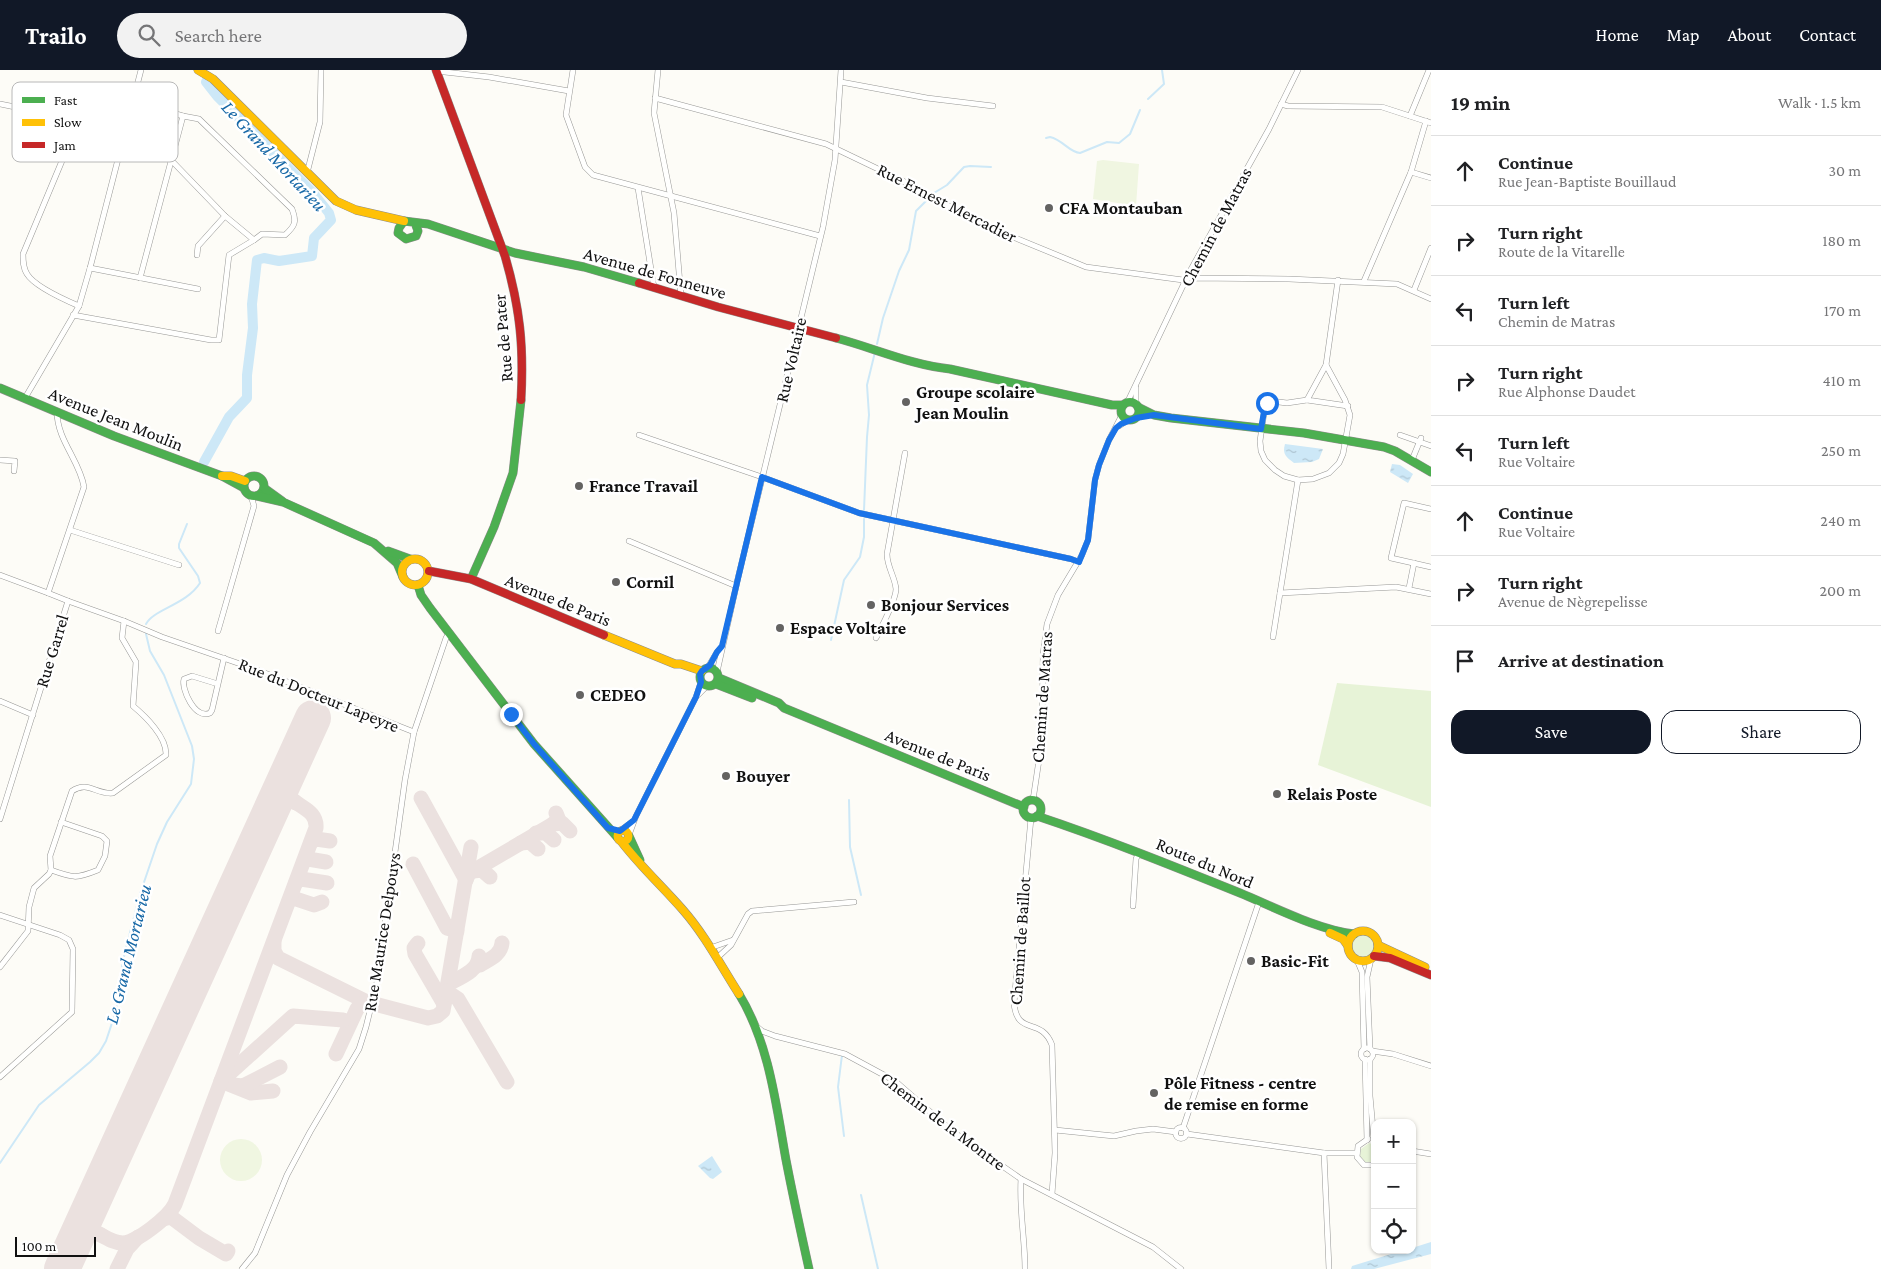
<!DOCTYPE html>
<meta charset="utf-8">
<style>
:root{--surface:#fff;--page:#f2f2f2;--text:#202124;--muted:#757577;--line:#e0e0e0;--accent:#111827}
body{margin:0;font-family:"Crimson Pro",serif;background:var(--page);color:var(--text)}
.controls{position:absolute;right:15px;bottom:15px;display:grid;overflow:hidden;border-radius:10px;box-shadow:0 1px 4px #0004}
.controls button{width:45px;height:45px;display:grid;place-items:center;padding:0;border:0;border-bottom:1px solid var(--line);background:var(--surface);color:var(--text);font:25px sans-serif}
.scale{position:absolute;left:15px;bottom:12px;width:81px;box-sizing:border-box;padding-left:5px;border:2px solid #111;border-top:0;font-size:14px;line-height:18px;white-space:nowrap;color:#111;-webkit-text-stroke:4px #fff;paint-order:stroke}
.stop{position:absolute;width:15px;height:15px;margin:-11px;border:4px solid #1a73e8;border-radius:50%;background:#fff}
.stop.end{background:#1a73e8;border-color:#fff;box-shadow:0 1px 5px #0008}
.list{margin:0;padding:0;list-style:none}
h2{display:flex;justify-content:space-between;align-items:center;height:65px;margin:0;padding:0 20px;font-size:21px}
h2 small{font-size:16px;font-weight:400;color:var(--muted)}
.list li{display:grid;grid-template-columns:32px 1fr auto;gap:15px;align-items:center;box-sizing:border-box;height:70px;padding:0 20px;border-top:1px solid var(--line)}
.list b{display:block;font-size:19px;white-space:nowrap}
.list p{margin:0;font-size:16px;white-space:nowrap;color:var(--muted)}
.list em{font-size:16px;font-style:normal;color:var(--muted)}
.actions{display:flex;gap:10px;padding:15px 20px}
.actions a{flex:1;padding:11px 0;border:1px solid var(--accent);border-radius:15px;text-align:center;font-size:18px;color:var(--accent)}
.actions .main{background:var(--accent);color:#fff}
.icon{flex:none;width:28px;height:28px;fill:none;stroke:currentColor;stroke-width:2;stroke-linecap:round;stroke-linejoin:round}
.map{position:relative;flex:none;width:1431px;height:1199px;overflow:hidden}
header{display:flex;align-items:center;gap:30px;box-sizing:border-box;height:70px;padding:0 25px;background:var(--accent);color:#fff}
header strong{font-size:24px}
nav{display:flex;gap:28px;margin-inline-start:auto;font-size:18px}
.search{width:350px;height:45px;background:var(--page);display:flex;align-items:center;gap:12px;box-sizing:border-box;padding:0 18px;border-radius:28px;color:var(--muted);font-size:19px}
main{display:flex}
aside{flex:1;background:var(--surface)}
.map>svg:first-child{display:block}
.grass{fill:#e7f3d7}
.pitch{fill:#f0f6e1}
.water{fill:url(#water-ripples)}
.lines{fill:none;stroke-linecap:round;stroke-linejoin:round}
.stream{stroke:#cde8f7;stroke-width:2}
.river{stroke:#cde8f7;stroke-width:10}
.taxiway{stroke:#ebe1df;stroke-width:15}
.runway{stroke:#ebe1df;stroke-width:36}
.street-casing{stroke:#979795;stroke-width:6}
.fast-casing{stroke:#8e8d8b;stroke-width:9}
.slow-casing{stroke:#8e8d8b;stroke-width:9}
.jam-casing{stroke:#8e8d8b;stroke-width:9}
.street{stroke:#fffffe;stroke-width:5}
.fast{stroke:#4caf50;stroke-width:8}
.slow{stroke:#ffc107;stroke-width:8}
.jam{stroke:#c62828;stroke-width:8}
.route{stroke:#1a73e8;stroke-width:6}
.poi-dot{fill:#646362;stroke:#fff;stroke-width:2}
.labels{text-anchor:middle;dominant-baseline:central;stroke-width:5;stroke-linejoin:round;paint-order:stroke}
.street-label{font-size:18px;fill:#111;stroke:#fff}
.poi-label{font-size:18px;font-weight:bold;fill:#111;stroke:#fff;text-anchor:start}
.water-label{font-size:19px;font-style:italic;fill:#1768a6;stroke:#fff}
.key{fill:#fff;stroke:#b8b8b8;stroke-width:1}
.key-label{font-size:14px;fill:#111}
</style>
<header>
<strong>Trailo</strong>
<div class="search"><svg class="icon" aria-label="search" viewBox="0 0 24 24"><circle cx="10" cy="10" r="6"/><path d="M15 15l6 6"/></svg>Search here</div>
<nav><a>Home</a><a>Map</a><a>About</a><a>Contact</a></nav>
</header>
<main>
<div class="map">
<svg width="1431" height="1199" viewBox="0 0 1431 1199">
<defs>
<pattern id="water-ripples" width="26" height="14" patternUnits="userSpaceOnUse" patternTransform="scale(1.25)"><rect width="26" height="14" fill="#cde8f7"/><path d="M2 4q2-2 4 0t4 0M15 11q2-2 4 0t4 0" fill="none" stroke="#afc6d3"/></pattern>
</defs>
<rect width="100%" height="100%" fill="#fdfcf7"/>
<!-- grass -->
<g class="grass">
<path d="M 1337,613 L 1431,621 L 1431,737 L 1318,695 Z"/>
<circle cx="1363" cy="876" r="12"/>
<path d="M 1369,1073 L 1375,1075 L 1375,1092 L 1366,1093 L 1360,1086 L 1361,1079 Z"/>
</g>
<!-- pitch -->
<g class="pitch">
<path d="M 1103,90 L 1139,94 L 1136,136 L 1093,129 L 1097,91 Z"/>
<circle cx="241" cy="1090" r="21"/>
</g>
<!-- water -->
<g class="water">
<path d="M 1285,374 L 1323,379 L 1319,389 L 1312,392 L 1294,393 C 1286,387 1282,384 1285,374 Z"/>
<path d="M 1392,394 L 1400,395 L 1413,404 L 1408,413 L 1390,402 Z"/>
<path d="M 712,1086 L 722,1102 L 713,1109 L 710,1108 L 698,1096 Z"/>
<path d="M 1431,1172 L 1431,1184 L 1374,1199 L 1351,1199 L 1352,1196 L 1404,1180 L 1412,1180 L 1412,1178 Z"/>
</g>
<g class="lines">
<!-- stream -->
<g class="stream">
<path d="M 1148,29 L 1164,14 L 1162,0"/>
<path d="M 1046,68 L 1050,67 C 1063,70 1069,82 1080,83 L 1107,72 L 1119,73 L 1130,64 L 1140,40"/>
<path d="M 934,123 L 947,115 L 964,97 L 970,96 L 991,97"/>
<path d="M 877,274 L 883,248 L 899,201 L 909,180 L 916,141 L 927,130"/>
<path d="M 864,440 L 867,367 L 869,345 L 867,315 L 875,282"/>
<path d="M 146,554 C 154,539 186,535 200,513 L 198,506 L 179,478 L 179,474 L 187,454"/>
<path d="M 831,570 L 844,510 L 860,487 L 864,467 L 864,449"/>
<path d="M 849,730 L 850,777 L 861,825"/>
<path d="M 842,985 L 838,1017 L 844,1066"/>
<path d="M 0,1093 L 39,1035 L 90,992 L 99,983 L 106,971 L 116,941 L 123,890 L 140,824 L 157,774 L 167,752 L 191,714 L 194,689 L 192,676 L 164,605 L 150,581 L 146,564"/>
<path d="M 861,1125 L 878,1199"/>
</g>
<!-- river -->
<path class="river" d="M 204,392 L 229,347 L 247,328 L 247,305 L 253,258 L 252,234 L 257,190 L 264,188 L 279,191 L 312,186 L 314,168 L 331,150 L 329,143 L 313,123 L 217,26 L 206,12 L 207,10"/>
<!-- taxiway -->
<g class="taxiway">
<path d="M 421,728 L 466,810"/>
<path d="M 265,754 L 278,731 L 288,729 L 296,733"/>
<path d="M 553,754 L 562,753 L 570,761"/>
<path d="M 536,763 L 546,763 L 554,770"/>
<path d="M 311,772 L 316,769 L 330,771"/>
<path d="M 521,773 L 530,772 L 538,779"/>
<path d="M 304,791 L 308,789 L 326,792"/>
<path d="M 413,794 L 447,858 L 457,861"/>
<path d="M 473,801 L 482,800 L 490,807"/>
<path d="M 466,810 L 469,803 L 473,801 L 555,753 L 558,748 L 556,743"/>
<path d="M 296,812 L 301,809 L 327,813"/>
<path d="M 289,831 L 293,828 L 314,835 L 322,832"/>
<path d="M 274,871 L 274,881 L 278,888 L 367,932 L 428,948 L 437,946 L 443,941 L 471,777"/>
<path d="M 418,873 L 414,878 L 415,884 L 444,934"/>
<path d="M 480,895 C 490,889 501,885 502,873"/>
<path d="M 448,914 C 459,908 479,901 479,886"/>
<path d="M 446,921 L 458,929 L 507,1012"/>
<path d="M 336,984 L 357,939 L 361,934 L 367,932"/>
<path d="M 225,1010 L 228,1008 L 230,1003 L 293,946 L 343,950"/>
<path d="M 221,1011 L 251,1023 L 273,1021"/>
<path d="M 233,1015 L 243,1016 L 280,997"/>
<path d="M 98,1122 C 94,1129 88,1139 88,1147 C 88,1156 94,1162 101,1165 C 108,1169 115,1173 123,1173 C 137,1172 169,1147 175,1134 L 316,758 C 318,734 284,738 286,713 C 286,703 293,693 297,684"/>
<path d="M 163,1149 L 171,1147 L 199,1168 L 226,1184 L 228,1181"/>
<path d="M 74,1175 C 83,1167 89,1160 101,1165"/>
<path d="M 117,1199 L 127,1179 L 138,1167"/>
</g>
<!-- runway -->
<path class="runway" d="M 62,1199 L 313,648"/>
<!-- street casing -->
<g class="street-casing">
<g id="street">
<path d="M 573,0 L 566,45 L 585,97 L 593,105 L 820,166"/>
<path d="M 658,0 L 654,43 L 674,143 L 681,226"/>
<path d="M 436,1 L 489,7 L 569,21"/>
<path d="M 841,12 L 927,28 L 993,36"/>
<path d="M 655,28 L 826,74 L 901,110 L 984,155 L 1086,197 L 1183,210 L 1190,208 L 1289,209 L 1397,214 L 1431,229"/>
<path d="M 132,31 L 183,46 L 199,49 L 292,139 C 297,152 295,156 285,165 L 262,164 L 254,170 L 225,146 L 171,90"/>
<path d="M 0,34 L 15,37 L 77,55 L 124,65"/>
<path d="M 1281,34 L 1288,36 L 1382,37 L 1431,53"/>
<path d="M 1410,46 L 1429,0"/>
<path d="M 1426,51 L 1411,102 L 1431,108"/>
<path d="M 77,55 L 23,184 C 23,191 23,198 27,204 C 35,217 65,230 79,236"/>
<path d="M 307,103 L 320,52 L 321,0"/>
<path d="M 638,118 L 654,218"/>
<path d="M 197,185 L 198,176 L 225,146"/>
<path d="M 90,198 L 198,219"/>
<path d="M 140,208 L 183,46"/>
<path d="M 1364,211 L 1411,102"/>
<path d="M 1414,220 L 1431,178"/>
<path d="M 73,245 L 211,270 L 219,270 L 229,185 L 254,170"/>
<path d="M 1326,295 L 1307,330 L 1348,336"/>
<path d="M 1136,318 L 1136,334"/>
<path d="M 25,328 L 79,236 L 90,198 L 141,0"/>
<path d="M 1307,330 L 1287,333 L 1271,331 L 1265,336 L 1260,371 L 1261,381 L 1265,390 L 1275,400 L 1284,406 L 1298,410 L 1313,409 L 1329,403 L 1339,393 L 1343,384 L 1350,345 L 1345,330 L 1326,295 L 1338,210"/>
<path d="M 1127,333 L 1189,203 L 1269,59 L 1298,0"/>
<path d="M 1119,356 L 1128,350"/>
<path d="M 639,365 L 762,407 L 859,443 L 1071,489 L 1079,492"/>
<path d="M 1400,365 L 1431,376"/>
<path d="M 0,390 L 15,391 L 14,401"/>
<path d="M 1412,390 L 1421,368"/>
<path d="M 1431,439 L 1404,433 L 1391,488 L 1431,497"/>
<path d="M 70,460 L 179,495"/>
<path d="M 629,471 L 736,516"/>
<path d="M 0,505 L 48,523"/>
<path d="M 1409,518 L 1414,493"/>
<path d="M 1280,523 L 1396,517 L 1431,524"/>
<path d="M 68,531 L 124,551 L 162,567 L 252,598 L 414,662"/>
<path d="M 218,561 L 254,436 L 251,426"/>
<path d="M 1273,567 L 1298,410"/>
<path d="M 876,568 C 881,558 896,530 896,519 C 895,507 887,497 887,484 L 905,383"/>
<path d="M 708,597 L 717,582 L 722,577"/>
<path d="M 717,602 L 738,508 L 823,157 L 835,90 L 841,0"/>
<path d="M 218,614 L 192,606 L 184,609 C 181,619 195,650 210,643 L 212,640 L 224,588"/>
<path d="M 698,625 L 707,616"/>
<path d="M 0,631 L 33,645"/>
<path d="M 1033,730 L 1042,670 L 1043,585 L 1047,554 L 1058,525 L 1082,485 L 1088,470 L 1095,410 L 1099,395 L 1109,370 L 1122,345"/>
<path d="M 1031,748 L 1014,933 C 1017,967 1041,946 1052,975 L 1055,1083 L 1052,1124"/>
<path d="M 0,749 L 68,531 L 48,523 L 84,417 C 80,391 57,370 57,342"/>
<path d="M 621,760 L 632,752"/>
<path d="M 629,765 L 636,746 L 696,627 L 701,612"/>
<path d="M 51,800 C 73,808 76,809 98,800 L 105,786 L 107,771 L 102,766 L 61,752"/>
<path d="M 1133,836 L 1136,789 L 1139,782"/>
<path d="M 0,845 L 60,865 L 69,870 L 73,879 L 72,942 L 0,1007"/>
<path d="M 710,878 L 733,870"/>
<path d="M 717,888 L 731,875 L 748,844 L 752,841 L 854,832"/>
<path d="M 1357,890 L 1362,902 L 1364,979"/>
<path d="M 0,897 L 28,861 L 29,837 L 34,818 L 49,804 L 51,800 L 50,786 L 72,721 C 88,710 96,725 113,723 L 166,685 C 167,667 145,646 133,636 L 136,592 L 122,568 L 124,551"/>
<path d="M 756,956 L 762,961 L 775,966 L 845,984 L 895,1011 L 952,1061 L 1021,1109 L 1153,1177 L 1181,1199"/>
<circle cx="1367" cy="984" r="6"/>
<path d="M 1370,979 L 1367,907 L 1371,889"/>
<path d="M 1372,981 L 1393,984 L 1431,996"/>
<path d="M 1365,989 L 1367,1070"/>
<path d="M 1370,989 L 1370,1026 L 1374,1070"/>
<circle cx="1181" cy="1063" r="5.5"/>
<path d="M 1183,1058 L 1259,832"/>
<path d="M 1055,1060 L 1114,1066 L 1136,1061 L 1153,1059 L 1176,1062"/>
<path d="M 1187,1064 L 1324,1083 L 1357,1083"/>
<path d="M 1368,1069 L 1358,1076 L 1357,1087 L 1364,1095 L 1375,1095"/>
<path d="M 1412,1081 L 1431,1084"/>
<path d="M 1324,1083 L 1329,1199"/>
<path d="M 1021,1109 C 1019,1139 1025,1169 1025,1199"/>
<path d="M 242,1199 L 255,1183 L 287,1105 L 310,1062 L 359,979 L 366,957 L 377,912 L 405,710 L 414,662 L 446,568 L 450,562"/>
</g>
</g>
<!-- fast casing -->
<g class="fast-casing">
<g id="fast">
<path d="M 415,153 L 418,161 L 416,166 L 406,169 L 398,163 L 399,158 L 404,151 L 428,154 L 515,183 L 584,197 L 639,213"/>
<path d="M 836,268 C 874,278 911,295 950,299 L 1112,335 L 1123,335"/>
<path d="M 0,318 L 114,366 L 222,406 L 244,418"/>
<circle cx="1130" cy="341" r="9"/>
<path d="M 1138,337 L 1154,345 L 1171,348 L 1304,363 L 1384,377 L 1395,381 L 1431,402"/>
<circle cx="254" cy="416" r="10"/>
<path d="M 264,418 L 282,431"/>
<path d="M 257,426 L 283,432 L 374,473 L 397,493 L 403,507"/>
<path d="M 388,481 L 410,489"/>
<path d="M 471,509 L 494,457 L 513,403 L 521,330"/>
<path d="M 418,515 L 421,525 L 430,538 L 534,674 L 618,768"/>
<circle cx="709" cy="607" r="9"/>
<path d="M 719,608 L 779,633 L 784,638 L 1024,737"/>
<path d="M 716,614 L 752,628"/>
<circle cx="1032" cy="739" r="9"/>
<path d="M 1037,746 C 1106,769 1173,796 1240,823 C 1274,837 1318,860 1354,864"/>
<path d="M 629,766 L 640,790"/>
<path d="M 739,924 C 769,973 776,1034 786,1090 C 793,1126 801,1163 809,1199"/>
</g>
</g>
<!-- slow casing -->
<g class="slow-casing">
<g id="slow">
<path d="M 198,0 L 213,9 L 336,131 L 356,140 L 404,151"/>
<path d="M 222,406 L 231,406 L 245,411"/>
<circle cx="415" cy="502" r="13"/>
<path d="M 604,565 L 675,594 L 681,594 L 702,601"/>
<circle cx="623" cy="766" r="5.5"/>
<path d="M 621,771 C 640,796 663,817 683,840 C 705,865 721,896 739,924"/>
<circle cx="1363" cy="876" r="15"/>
<path d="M 1330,863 L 1343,869 L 1348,876"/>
<path d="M 1378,875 L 1425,897"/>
</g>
</g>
<!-- jam casing -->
<g class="jam-casing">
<g id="jam">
<path d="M 436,0 L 505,186 C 520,238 524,276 521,330"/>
<path d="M 639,213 L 718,237 L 836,268"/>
<path d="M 429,501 L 471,509 L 604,565"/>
<path d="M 1374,886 L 1390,888 L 1431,905"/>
</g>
</g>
<!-- street -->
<use href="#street" class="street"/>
<!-- fast -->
<use href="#fast" class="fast"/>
<!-- slow -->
<use href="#slow" class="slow"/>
<!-- jam -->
<use href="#jam" class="jam"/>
</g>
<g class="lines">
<!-- route -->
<path class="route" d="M 511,644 L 534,674 L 608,758 L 620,761 L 634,750 L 696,627 L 701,612 L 700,604 L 702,601 L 710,595 L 717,582 L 722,576 L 762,407 L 859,443 L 1071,489 L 1079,492 L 1088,470 L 1095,410 L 1099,395 L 1109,370 L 1116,358 L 1121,354 L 1136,348 L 1154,345 L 1261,359 L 1265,336 L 1267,333"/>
</g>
<!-- markers -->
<g class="poi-dot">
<circle cx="1049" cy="138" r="5"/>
<circle cx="906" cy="332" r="5"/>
<circle cx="579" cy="416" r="5"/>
<circle cx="616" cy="512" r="5"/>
<circle cx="871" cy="535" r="5"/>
<circle cx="780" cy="558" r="5"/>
<circle cx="580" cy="625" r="5"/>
<circle cx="726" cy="706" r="5"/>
<circle cx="1277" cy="724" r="5"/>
<circle cx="1251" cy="891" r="5"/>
<circle cx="1154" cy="1023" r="5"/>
</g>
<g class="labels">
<!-- street labels -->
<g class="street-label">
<text transform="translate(947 133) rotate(27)">Rue Ernest Mercadier</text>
<text transform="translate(1216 157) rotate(-62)">Chemin de Matras</text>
<text transform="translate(655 203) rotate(16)">Avenue de Fonneuve</text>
<text transform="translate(503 268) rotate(-95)">Rue de Pater</text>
<text transform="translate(791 290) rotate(-77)">Rue Voltaire</text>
<text transform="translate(116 349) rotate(22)">Avenue Jean Moulin</text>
<text transform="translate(558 530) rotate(22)">Avenue de Paris</text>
<text transform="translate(52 581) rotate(-73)">Rue Garrel</text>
<text transform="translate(319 625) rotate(22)">Rue du Docteur Lapeyre</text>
<text transform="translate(1042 627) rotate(-86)">Chemin de Matras</text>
<text transform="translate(938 685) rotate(22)">Avenue de Paris</text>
<text transform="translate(1205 793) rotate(23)">Route du Nord</text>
<text transform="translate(382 862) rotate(-81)">Rue Maurice Delpouys</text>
<text transform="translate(1020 871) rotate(-86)">Chemin de Baillot</text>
<text transform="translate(943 1051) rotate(37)">Chemin de la Montre</text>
</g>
<!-- poi labels -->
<g class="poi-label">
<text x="1059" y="138">CFA Montauban</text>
<text x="916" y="322">Groupe scolaire<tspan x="916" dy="21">Jean Moulin</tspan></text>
<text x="589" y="416">France Travail</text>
<text x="626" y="512">Cornil</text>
<text x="881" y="535">Bonjour Services</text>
<text x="790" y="558">Espace Voltaire</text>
<text x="590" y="625">CEDEO</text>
<text x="736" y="706">Bouyer</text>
<text x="1287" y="724">Relais Poste</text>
<text x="1261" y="891">Basic-Fit</text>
<text x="1164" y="1013">Pôle Fitness - centre<tspan x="1164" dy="21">de remise en forme</tspan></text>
</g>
<!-- water labels -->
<g class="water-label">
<text transform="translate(274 86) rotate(47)">Le Grand Mortarieu</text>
<text transform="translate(128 884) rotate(-76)">Le Grand Mortarieu</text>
</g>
</g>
<!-- legend -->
<rect x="12" y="12" width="166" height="80" rx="8" class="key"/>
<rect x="22" y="27" width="23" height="6" fill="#4caf50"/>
<rect x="22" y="49" width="23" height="7" fill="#ffc107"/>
<rect x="22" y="72" width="23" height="6" fill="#c62828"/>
<g class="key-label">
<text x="54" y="35">Fast</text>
<text x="54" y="57">Slow</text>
<text x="54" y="80">Jam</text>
</g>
</svg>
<div class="controls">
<button>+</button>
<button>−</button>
<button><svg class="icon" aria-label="locate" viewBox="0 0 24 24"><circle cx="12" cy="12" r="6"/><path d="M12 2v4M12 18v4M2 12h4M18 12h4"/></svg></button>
</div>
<div class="scale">100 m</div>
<div class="stop" style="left:1267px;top:333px"></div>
<div class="stop end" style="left:511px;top:644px"></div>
</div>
<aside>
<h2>19 min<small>Walk · 1.5 km</small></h2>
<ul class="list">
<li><svg class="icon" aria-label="ahead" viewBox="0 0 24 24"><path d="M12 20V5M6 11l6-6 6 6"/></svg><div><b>Continue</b><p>Rue Jean-Baptiste Bouillaud</p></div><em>30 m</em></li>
<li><svg class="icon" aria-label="right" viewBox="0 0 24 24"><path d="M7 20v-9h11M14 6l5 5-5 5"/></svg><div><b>Turn right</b><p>Route de la Vitarelle</p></div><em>180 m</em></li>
<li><svg class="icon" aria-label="left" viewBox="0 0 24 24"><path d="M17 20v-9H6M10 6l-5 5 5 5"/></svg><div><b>Turn left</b><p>Chemin de Matras</p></div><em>170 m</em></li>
<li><svg class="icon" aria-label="right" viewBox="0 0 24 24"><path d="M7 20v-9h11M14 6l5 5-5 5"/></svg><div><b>Turn right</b><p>Rue Alphonse Daudet</p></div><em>410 m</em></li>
<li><svg class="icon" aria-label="left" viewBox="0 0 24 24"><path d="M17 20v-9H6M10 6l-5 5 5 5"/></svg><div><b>Turn left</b><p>Rue Voltaire</p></div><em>250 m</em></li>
<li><svg class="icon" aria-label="ahead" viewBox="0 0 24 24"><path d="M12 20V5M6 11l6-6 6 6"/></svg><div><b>Continue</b><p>Rue Voltaire</p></div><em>240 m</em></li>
<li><svg class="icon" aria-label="right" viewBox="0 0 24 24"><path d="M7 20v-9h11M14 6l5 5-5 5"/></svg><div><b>Turn right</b><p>Avenue de Nègrepelisse</p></div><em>200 m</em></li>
<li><svg class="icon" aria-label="arrive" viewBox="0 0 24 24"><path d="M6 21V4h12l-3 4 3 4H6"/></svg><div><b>Arrive at destination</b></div></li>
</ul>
<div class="actions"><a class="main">Save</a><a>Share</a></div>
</aside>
</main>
